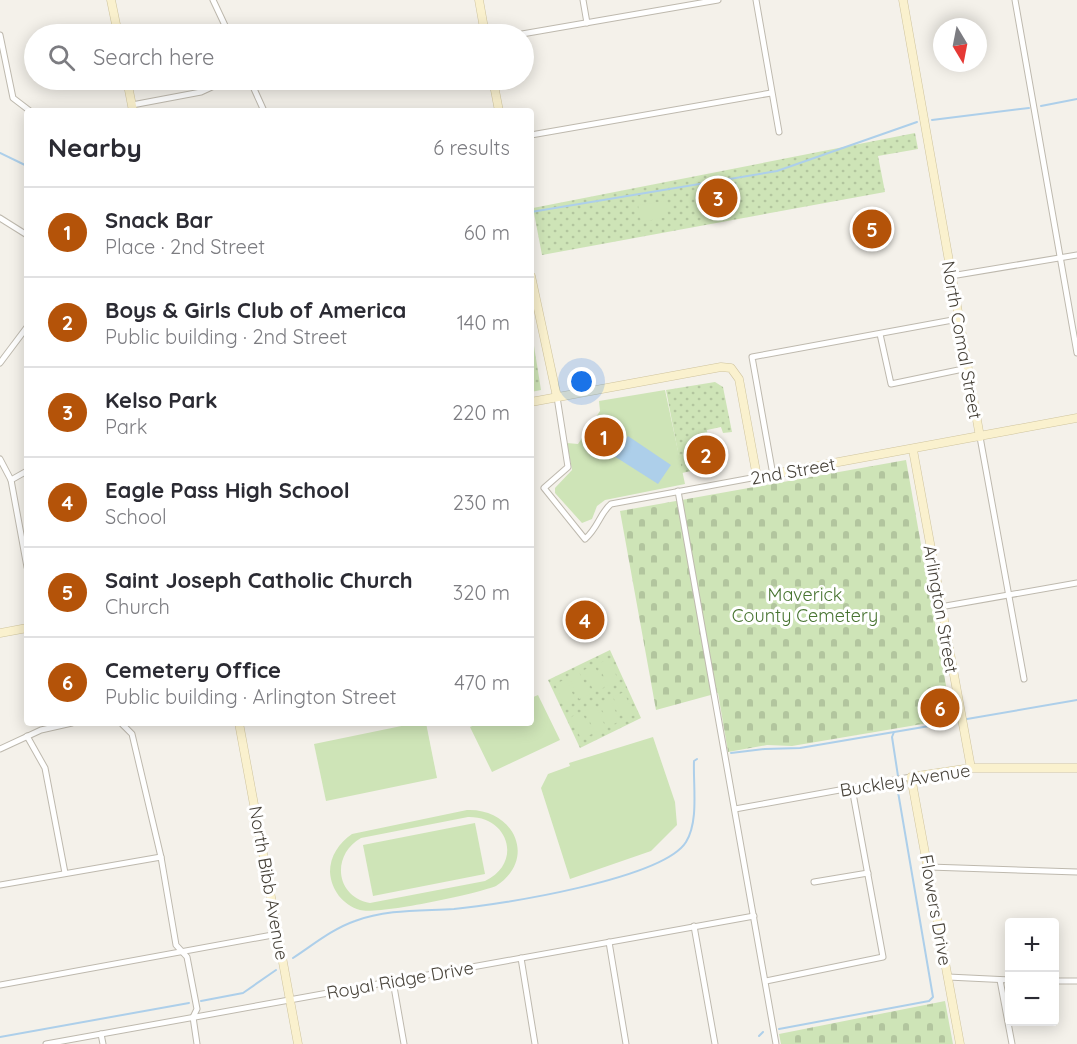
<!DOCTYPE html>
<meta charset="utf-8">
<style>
:root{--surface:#fff;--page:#f2f2f3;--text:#2b2b33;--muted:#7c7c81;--line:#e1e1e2;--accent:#b45309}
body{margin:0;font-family:Quicksand,sans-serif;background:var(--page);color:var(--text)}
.controls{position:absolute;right:18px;bottom:18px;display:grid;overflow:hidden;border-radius:6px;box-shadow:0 3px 15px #0003}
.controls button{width:54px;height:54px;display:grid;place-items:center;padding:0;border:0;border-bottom:2px solid var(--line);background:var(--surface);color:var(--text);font:30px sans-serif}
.compass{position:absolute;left:933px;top:18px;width:54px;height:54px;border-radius:50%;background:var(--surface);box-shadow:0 3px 15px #0003;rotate:170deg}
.you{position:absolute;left:582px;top:382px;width:21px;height:21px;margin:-15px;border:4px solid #fff;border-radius:50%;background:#1a73e8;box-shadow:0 0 0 9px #1a73e833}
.badge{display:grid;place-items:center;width:39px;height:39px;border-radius:50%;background:var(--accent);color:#fff;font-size:20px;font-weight:700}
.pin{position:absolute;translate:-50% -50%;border:3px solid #fff;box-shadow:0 2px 6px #0006}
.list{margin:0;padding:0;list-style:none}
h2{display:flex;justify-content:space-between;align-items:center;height:78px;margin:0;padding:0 24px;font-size:26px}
h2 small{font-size:20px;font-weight:400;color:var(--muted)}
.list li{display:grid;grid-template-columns:39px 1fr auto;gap:18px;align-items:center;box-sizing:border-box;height:90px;padding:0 24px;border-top:2px solid var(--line)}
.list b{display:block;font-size:22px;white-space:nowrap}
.list p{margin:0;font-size:20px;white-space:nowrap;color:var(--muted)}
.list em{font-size:20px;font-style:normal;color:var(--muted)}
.icon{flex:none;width:33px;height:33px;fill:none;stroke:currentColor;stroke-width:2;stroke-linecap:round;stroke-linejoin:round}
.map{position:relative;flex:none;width:1077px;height:1044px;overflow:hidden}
.search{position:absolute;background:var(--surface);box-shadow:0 3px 15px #0003;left:24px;top:24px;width:510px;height:66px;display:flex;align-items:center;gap:15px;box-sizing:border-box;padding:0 21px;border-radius:33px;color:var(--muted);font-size:22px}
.panel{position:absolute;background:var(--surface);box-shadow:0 3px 15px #0003;left:24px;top:108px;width:510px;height:618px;border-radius:6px}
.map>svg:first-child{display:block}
.cemetery{fill:url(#cemetery-stones)}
.park{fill:url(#park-dots)}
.garden{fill:#cee4b7;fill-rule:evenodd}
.water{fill:#adcfea}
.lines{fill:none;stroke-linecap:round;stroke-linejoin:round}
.stream{stroke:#adcfea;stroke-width:2}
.street-casing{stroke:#beb9ae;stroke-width:7}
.secondary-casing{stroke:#cfc49e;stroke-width:9}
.street{stroke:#fff;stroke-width:5}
.secondary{stroke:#faf1ce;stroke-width:8}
.labels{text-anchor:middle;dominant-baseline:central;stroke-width:6;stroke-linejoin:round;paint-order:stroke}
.street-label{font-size:18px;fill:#474239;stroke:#fff}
.park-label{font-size:18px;fill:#487431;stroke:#fff}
</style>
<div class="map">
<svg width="1077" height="1044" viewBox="0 0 1077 1044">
<defs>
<pattern id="cemetery-stones" width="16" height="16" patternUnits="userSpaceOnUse" patternTransform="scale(1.5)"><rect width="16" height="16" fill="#cee4b7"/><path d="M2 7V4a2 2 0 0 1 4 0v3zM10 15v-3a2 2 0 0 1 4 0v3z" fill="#b2c59e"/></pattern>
<pattern id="park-dots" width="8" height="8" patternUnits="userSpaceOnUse" patternTransform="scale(1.5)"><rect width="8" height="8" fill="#cee4b7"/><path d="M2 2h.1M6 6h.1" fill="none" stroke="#b2c59e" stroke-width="1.8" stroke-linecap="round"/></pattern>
</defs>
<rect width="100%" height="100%" fill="#f4f1ea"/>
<!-- cemetery -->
<g class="cemetery">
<path d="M 906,460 L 952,719 L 792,746 L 767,745 L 728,752 L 718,693 L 656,710 L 620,511 Z"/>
<path d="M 945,1001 L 953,1044 L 781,1044 L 779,1034 Z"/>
</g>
<!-- park -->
<g class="park">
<path d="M 915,133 L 918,149 L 878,156 L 885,192 L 542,255 L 533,208 Z"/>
<path d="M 531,327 L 541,390 L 531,392 Z"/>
<path d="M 715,382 L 723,387 L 732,432 L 723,433 L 721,427 L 707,430 L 708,441 L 686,445 L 691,471 L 682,473 L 666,390 Z"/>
<path d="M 610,650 L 641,718 L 580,748 L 548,680 Z"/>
</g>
<!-- garden -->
<g class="garden">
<path d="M 666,201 L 668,217 L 641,222 L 638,205 Z"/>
<path d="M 665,390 L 685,484 L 605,500 L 597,506 L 592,519 L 582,523 L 555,493 L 555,488 L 572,470 L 567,443 L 578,444 L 600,411 L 599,401 Z"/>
<path d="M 608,659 L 619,681 L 608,686 L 598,664 Z"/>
<path d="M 594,665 L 605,687 L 594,692 L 584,670 Z"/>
<path d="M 579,672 L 590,694 L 579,699 L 569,677 Z"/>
<path d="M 566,679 L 576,701 L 565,706 L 555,684 Z"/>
<path d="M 624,692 L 634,715 L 624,719 L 613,697 Z"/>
<path d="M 538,695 L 560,740 L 492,772 L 470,727 L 479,723 L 531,723 L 531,698 Z"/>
<path d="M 610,699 L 620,721 L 610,726 L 599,704 Z"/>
<path d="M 596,706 L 606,728 L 595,733 L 585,711 Z"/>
<path d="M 582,712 L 592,734 L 581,739 L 571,717 Z"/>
<path d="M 416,723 L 426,723 L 437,778 L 326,801 L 314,744 Z"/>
<path d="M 653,737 L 675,802 L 677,825 L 651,851 L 570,879 L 541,788 L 548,774 L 570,766 L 569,763 Z"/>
<path d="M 467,810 C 514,808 538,859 496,886 C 476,894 378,915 360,910 C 343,905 331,890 330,872 C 330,856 339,843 352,834 ZM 468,817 C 509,816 523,863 485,881 L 370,903 C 334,896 332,854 361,838 Z"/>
<path d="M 475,823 L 485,874 L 373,896 L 363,845 Z"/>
</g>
<!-- water -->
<path class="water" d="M 628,436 L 671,465 L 658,484 L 614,456 Z"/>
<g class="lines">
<!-- stream -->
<g class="stream">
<path d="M 1041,106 L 1077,99"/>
<path d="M 932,120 L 1029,108"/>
<path d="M 0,153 L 27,166"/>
<path d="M 531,212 L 777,171 L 917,122"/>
<path d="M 967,719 L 1077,700"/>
<path d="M 894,732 L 892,737 L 898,776"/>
<path d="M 731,753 L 765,749 L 800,748 L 953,722"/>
<path d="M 293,958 C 313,945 332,929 355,921 C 387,909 421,911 454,909 C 499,905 663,879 686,842 C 699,821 693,786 694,761 L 697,759"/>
<path d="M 201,1001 L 243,993 L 276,970"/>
<path d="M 779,1029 L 929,1001 L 933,997 L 897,786"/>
<path d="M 759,1036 L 763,1032"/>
<path d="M 0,1037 L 189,1003"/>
</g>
<!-- street casing -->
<g class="street-casing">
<g id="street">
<path d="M 213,0 L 229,34"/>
<path d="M 583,0 L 587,23"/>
<path d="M 756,0 L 779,132"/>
<path d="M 1015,0 L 1077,353"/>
<path d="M 522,34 L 718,0"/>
<path d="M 0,35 L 13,98 L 30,111"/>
<path d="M 250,80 L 264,111"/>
<path d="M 132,105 L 201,92 L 227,80"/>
<path d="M 531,135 L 771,93"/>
<path d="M 0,218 L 27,235"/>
<path d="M 951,276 L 1077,255"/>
<path d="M 880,334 L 891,384 L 968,368"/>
<path d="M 0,363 L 27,327"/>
<path d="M 557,397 L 568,467 L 544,488 L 585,539 C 598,528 600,513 611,504 L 757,477"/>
<path d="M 980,437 L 1024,679"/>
<path d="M 0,459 L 11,480 L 27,567"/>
<path d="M 773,475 L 752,357 L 958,319"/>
<path d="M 11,480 L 27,471"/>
<path d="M 678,491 L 776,1044"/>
<path d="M 940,607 L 1077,583"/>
<path d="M 121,723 L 132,734 L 161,857 L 176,945 L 187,957 L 197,1009 L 193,1017 L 197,1044"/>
<path d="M 27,736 L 45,768 L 65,873"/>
<path d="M 0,749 L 41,730 L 72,723"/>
<path d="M 735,809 L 911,777"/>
<path d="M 929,867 L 1077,872"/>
<path d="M 814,882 L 868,873"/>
<path d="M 0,885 L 161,857"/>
<path d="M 694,926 L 715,1044"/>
<path d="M 609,942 L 626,1044"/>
<path d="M 521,958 L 535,1044"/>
<path d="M 948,977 L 1010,980"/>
<path d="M 1000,980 L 1012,1044"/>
<path d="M 393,981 L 404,1044"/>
<path d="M 766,981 L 883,957 L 852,788"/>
<path d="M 1054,981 L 1077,981"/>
<path d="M 0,985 L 278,934"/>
<path d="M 101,1034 L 103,1044"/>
<path d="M 46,1044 L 754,916"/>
</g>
</g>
<!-- secondary casing -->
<g class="secondary-casing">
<g id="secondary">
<path d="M 111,0 L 118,34"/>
<path d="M 479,0 L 485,34"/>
<path d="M 903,0 L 980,437"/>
<path d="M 127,80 L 133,111"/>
<path d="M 493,80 L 499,111"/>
<path d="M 531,276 L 557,397"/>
<path d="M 531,402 L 721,367 L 731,368 L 739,379 L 757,477 L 1077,418"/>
<path d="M 913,450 L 971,768"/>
<path d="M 0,633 L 27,628"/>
<path d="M 239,723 L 298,1044"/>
<path d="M 960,1044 L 911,777 L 971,768 L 1077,768"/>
</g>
</g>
<!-- street -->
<use href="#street" class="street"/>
<!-- secondary -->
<use href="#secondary" class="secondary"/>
</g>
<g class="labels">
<!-- street labels -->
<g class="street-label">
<text transform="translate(962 340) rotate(80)">North Comal Street</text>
<text transform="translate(793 471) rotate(-10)">2nd Street</text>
<text transform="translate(941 609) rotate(80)">Arlington Street</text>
<text transform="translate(905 780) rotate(-9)">Buckley Avenue</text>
<text transform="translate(269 883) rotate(80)">North Bibb Avenue</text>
<text transform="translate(936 910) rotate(80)">Flowers Drive</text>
<text transform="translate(400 980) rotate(-10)">Royal Ridge Drive</text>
</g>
<!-- park labels -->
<g class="park-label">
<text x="805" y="594">Maverick<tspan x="805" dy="21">County Cemetery</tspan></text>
</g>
</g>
</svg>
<div class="controls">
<button>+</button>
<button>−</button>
</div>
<svg class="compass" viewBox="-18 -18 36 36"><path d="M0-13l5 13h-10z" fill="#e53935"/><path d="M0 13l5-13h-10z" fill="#7c7c81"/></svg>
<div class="you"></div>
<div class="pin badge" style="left:604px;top:437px">1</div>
<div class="pin badge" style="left:706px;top:455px">2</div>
<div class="pin badge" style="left:718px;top:198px">3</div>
<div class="pin badge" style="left:585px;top:620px">4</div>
<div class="pin badge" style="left:872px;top:229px">5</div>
<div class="pin badge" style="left:940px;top:708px">6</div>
<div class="search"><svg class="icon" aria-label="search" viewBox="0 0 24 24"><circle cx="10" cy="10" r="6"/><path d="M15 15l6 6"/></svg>Search here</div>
<section class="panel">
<h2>Nearby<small>6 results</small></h2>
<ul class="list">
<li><span class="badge">1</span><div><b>Snack Bar</b><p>Place · 2nd Street</p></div><em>60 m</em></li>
<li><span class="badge">2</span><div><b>Boys &amp; Girls Club of America</b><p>Public building · 2nd Street</p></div><em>140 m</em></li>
<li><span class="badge">3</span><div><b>Kelso Park</b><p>Park</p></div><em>220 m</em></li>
<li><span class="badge">4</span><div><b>Eagle Pass High School</b><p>School</p></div><em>230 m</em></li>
<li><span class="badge">5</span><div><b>Saint Joseph Catholic Church</b><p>Church</p></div><em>320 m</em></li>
<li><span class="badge">6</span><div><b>Cemetery Office</b><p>Public building · Arlington Street</p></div><em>470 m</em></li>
</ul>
</section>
</div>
